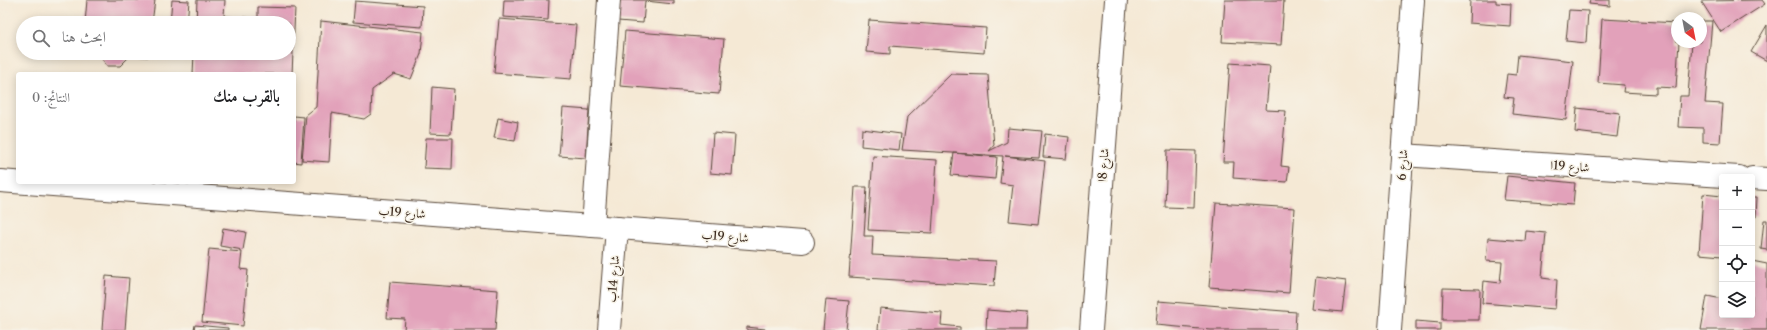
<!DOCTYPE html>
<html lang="ar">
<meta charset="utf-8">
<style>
:root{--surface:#fff;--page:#f2f2f2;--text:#202124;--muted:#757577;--line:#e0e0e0}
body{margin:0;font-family:"Libre Caslon Text",Amiri,serif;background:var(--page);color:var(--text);direction:rtl}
.controls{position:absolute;right:12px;bottom:12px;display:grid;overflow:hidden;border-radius:4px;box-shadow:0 2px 10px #0003}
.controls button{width:36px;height:36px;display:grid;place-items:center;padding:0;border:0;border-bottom:1px solid var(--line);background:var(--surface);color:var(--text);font:20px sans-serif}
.compass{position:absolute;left:1671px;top:12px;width:36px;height:36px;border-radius:50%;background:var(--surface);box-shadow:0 2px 10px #0003;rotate:148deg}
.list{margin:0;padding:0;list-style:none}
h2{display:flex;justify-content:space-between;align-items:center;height:52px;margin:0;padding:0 16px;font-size:17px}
h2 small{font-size:13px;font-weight:400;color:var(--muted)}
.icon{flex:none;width:22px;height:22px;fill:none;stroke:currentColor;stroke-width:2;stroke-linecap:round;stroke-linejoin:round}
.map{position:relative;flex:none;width:1767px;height:330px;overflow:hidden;direction:ltr}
.search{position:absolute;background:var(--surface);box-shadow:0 2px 10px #0003;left:16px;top:16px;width:280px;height:44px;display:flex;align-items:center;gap:10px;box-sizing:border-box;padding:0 14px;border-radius:22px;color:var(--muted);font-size:15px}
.panel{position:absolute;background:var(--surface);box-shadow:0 2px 10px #0003;left:16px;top:72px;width:280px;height:112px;border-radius:4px;direction:rtl}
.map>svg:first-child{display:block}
.building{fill:#e2a1ba}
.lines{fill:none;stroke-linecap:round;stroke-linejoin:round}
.minor-casing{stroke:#574739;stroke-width:24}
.minor{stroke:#fff;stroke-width:22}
.labels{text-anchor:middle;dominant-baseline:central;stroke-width:3;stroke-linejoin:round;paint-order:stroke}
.street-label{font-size:12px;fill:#3b2a1e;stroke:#f7f3e8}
</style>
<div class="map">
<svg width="1767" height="330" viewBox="0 0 1767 330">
<rect width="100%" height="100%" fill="#f7f3e8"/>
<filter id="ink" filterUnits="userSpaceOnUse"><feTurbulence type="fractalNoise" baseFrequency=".025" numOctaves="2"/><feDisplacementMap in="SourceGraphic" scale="8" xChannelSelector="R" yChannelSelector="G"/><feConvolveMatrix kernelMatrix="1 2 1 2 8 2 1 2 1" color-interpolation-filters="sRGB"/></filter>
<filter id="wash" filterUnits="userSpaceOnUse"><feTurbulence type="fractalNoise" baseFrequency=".012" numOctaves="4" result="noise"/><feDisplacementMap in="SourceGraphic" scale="16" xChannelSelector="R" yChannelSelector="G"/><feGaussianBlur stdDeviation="0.9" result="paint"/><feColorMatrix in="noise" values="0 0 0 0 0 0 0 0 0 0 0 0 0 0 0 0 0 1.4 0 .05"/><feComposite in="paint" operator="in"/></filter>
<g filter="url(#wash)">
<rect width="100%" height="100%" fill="#f5e9d5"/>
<g id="blocks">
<!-- building -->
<g class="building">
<path d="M 87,0 L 155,0 L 152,23 L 85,23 Z"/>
<path d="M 172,0 L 189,1 L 187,23 L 170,23 Z"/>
<path d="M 197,0 L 225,0 L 224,16 L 258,18 L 258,7 L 295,8 L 292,74 L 193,74 L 194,53 L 289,53 L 289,23 L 196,23 Z"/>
<path d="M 504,0 L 549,0 L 548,20 L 503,17 Z"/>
<path d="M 620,0 L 674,0 L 674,4 L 645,1 L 643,23 L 618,21 Z"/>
<path d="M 1225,0 L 1284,0 L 1281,45 L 1222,42 Z"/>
<path d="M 1470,0 L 1496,0 L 1496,3 L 1511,4 L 1510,26 L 1469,23 Z"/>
<path d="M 1590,0 L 1610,0 L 1610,6 L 1589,4 Z"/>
<path d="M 1762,0 L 1765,4 L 1721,32 L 1701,1 Z"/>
<path d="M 355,1 L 423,6 L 422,27 L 353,22 Z"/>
<path d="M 1569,10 L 1588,11 L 1586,43 L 1566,41 Z"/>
<path d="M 499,19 L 576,25 L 571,79 L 494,73 Z"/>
<path d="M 1602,19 L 1677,23 L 1677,42 L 1679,42 L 1676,88 L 1656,87 L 1656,94 L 1623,92 L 1624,85 L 1598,83 Z"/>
<path d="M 869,20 L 986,28 L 984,53 L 890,46 L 890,54 L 866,52 Z"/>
<path d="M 321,21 L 423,32 L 421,54 L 411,79 L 394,74 L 372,90 L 371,114 L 364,119 L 332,113 L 329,162 L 302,160 L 306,115 L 316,107 Z"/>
<path d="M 1701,21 L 1712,21 L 1705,103 L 1723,104 L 1720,143 L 1703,142 L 1703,128 L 1678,127 L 1680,96 L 1688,96 L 1692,42 L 1701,42 Z"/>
<path d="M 1767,25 L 1767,61 L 1751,52 Z"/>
<path d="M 625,31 L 724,39 L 719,94 L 620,86 Z"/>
<path d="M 98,53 L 149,53 L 148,57 L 130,56 L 120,66 L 107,66 Z"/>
<path d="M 1518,55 L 1573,61 L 1566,120 L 1512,114 L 1514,98 L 1504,97 L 1507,74 L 1516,75 Z"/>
<path d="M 1230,63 L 1270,66 L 1266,110 L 1286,111 L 1281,166 L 1289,167 L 1287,182 L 1233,178 L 1234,162 L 1223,162 Z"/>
<path d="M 951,74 L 988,75 L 994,145 L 989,151 L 1007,142 L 1008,128 L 1042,131 L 1039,158 L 1005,156 L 1045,161 L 1038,224 L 1009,221 L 1013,185 L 1000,183 L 1003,156 L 902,150 L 907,117 Z"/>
<path d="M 432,87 L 454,89 L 451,134 L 430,133 Z"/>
<path d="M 563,108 L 589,110 L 586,158 L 559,156 Z"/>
<path d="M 1577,108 L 1620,113 L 1617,137 L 1575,132 Z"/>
<path d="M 294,116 L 304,117 L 301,163 L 294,162 Z"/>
<path d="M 498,118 L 518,122 L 515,141 L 494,138 Z"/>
<path d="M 862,129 L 901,134 L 899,150 L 861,146 Z"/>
<path d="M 713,133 L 735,135 L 732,175 L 710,173 Z"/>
<path d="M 1045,134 L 1069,137 L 1066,159 L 1043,157 Z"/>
<path d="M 426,138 L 453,138 L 452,169 L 424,168 Z"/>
<path d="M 1167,150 L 1196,151 L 1194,208 L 1165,207 Z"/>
<path d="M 954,153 L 997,157 L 995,179 L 951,175 Z"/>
<path d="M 873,156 L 937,160 L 932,233 L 868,230 Z"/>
<path d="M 1507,176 L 1575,183 L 1573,205 L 1504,200 Z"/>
<path d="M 855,187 L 867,187 L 864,236 L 873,236 L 872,255 L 996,261 L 994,286 L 849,277 Z"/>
<path d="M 1703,194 L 1722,196 L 1722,256 L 1699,254 Z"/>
<path d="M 1752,197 L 1757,197 L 1756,217 L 1752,217 Z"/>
<path d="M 1216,203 L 1295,208 L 1289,293 L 1209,287 Z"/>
<path d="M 1764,220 L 1767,220 L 1767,250 L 1761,249 Z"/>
<path d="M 223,228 L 246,232 L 243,250 L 220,246 Z"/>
<path d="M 1526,231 L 1546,233 L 1542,278 L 1557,280 L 1555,309 L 1482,303 L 1484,281 L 1500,283 L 1502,262 L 1486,261 L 1488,238 L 1525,241 Z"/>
<path d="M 209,249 L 242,252 L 240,269 L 248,270 L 243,326 L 202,322 Z"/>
<path d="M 1752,261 L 1767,264 L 1767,330 L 1701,330 L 1707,296 L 1722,299 L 1722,315 L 1752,315 Z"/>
<path d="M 106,276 L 129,278 L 125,330 L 102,330 Z"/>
<path d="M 1316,277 L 1346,281 L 1342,312 L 1312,309 Z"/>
<path d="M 390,282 L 498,290 L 495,330 L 404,330 L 405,319 L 387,318 Z"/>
<path d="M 1443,288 L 1480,289 L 1479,320 L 1442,320 Z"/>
<path d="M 826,299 L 849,301 L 846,330 L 823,330 Z"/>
<path d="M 1158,301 L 1296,312 L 1295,330 L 1211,330 L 1156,325 Z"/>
<path d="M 880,308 L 942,313 L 941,325 L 960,327 L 960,330 L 878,330 Z"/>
<path d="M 987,310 L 1027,313 L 1026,330 L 986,330 Z"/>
<path d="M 1416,321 L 1440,323 L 1440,330 L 1416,330 Z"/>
<path d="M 195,325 L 228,328 L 228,330 L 194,330 Z"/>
<path d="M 747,327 L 765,329 L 765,330 L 747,330 Z"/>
</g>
</g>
</g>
<g filter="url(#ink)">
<use href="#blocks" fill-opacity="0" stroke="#574739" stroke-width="1"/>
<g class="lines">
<!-- minor casing -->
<g class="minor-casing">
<g id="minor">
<path d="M 1402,155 L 1739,177"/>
<path d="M 1752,178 L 1767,179"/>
<path d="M 0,181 L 803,242"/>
<path d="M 593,226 L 609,0"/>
<path d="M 609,330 L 617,228"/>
<path d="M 1091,330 L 1116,0"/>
<path d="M 1390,330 L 1413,0"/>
</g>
</g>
<!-- minor -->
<use href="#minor" class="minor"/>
</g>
</g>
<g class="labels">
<!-- street labels -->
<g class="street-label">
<text transform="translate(1103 165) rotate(-86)">شارع 8ا</text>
<text transform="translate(1402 165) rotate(-86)">شارع 6</text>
<text transform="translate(1570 166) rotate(4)">شارع 19ا</text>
<text transform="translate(402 212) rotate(4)">شارع 19ب</text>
<text transform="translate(725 236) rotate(4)">شارع 19ب</text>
<text transform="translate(613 279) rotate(-86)">شارع 14ب</text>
</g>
</g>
</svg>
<div class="controls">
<button>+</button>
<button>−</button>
<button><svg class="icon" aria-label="locate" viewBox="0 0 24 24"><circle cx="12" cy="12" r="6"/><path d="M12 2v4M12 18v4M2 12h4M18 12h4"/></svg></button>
<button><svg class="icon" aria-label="layers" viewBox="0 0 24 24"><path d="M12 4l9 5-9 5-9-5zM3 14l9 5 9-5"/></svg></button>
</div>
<svg class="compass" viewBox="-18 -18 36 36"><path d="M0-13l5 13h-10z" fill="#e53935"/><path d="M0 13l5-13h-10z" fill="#757577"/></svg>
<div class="search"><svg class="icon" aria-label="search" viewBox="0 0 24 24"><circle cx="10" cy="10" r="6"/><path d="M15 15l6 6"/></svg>ابحث هنا</div>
<section class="panel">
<h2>بالقرب منك<small>النتائج: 0</small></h2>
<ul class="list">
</ul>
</section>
</div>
